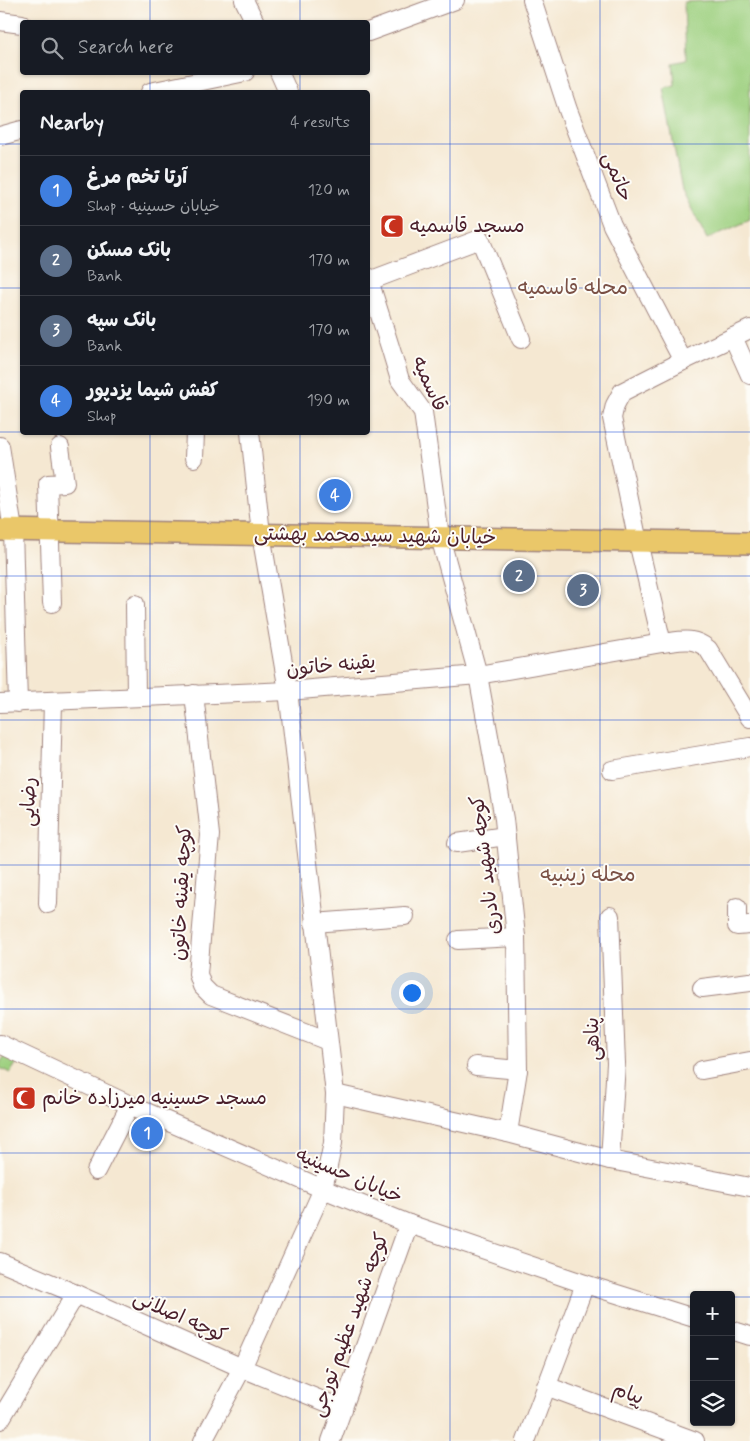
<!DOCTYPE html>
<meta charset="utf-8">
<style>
:root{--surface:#171b24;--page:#242831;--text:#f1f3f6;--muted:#9ea1a6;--line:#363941;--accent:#c8321e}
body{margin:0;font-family:Mynerve,"Playpen Sans Arabic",sans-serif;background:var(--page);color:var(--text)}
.controls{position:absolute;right:15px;bottom:15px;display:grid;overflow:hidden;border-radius:5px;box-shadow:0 1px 4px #0004}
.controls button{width:45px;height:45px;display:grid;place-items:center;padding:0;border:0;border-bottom:1px solid var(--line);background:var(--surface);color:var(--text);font:25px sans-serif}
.you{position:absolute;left:411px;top:992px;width:18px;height:18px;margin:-12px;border:4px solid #fff;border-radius:50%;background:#1a73e8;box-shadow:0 0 0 8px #1a73e833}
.badge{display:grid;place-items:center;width:32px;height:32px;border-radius:50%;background:var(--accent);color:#fff;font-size:16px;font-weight:700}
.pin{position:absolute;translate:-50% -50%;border:2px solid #fff;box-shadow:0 1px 5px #0006}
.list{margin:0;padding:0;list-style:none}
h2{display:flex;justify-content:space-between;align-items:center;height:65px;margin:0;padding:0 20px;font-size:21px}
h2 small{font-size:16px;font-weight:400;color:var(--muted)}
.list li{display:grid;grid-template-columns:32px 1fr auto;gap:15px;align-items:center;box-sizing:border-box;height:70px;padding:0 20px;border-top:1px solid var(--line)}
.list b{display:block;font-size:19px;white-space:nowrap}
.list p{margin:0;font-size:16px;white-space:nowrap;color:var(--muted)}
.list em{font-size:16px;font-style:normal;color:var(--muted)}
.icon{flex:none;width:28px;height:28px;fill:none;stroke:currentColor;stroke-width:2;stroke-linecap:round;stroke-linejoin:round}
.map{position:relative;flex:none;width:750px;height:1441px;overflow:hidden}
.search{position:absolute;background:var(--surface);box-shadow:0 1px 4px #0004;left:20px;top:20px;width:350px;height:55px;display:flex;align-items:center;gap:12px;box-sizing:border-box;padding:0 18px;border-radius:5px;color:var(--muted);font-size:19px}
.panel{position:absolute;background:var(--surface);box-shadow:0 1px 4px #0004;left:20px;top:90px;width:350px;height:345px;border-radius:5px}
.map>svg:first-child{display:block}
.green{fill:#9ed080;stroke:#747856}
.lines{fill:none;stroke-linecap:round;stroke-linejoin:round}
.minor-casing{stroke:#a0847e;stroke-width:20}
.major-casing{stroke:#a0847e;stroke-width:24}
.minor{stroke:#fff;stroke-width:18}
.major{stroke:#eac769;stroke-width:21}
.grid{fill:none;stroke:#1d4ed8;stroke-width:1;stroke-opacity:0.55}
.labels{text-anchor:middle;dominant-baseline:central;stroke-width:4;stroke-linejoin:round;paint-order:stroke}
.street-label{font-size:20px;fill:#4a1f2b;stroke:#fdfcf7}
.poi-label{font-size:20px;fill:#4a1f2b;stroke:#fdfcf7;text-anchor:start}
.neighbourhood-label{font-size:21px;fill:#7a5045;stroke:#fdfcf7}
</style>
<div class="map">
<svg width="750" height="1441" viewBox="0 0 750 1441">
<rect width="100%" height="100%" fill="#fdfcf7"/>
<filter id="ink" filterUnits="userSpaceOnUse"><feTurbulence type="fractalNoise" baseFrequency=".02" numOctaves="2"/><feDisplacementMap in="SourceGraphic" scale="10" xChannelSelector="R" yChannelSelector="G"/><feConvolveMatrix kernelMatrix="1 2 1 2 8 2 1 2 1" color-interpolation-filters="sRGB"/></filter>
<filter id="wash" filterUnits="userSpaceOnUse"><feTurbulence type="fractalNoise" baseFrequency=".0096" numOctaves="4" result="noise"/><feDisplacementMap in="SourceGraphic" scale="20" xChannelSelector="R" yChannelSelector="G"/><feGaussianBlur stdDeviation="1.12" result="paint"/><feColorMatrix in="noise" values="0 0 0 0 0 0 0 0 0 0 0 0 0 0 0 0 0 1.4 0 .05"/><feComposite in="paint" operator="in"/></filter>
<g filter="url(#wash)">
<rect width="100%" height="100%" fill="#f5e8d2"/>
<!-- green -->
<g class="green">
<path d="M 721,0 L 750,0 L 750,220 L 707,239 L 682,190 L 663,88 L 675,85 L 673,63 L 686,60 L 684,2 Z"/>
<path d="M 6,1054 L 18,1061 L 10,1073 L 0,1068 L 0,1063 Z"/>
</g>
</g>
<g filter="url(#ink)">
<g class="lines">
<!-- minor casing -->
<g class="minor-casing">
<g id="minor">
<path d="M 244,0 L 255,22"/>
<path d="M 532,0 L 568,110 L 612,225 L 683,361"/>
<path d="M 0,21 L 22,24"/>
<path d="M 368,32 L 455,0"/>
<path d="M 279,72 L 288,92"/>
<path d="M 150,92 L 245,72"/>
<path d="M 0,136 L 22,130"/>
<path d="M 368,277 L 391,350 L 400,380 L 423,412 L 440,537 L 478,675 L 504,819 L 516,937 L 518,1070 L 508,1133"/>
<path d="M 369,281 L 480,239 L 521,339"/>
<path d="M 750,329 L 683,361 L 622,392 L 615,405 L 612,418 L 638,542 L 662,643 C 680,641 693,636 708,649 L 750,718"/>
<path d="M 733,337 L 750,375"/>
<path d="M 0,446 L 13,530 L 18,703"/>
<path d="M 194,458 L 195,432"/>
<path d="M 52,603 L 48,484 L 65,483 L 60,447"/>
<path d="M 135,604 L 136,697"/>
<path d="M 194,694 L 210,835 L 198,974 L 202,986 L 211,995 L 328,1041"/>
<path d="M 0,703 L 288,691 L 478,675 L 662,643"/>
<path d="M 612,770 L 750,747"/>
<path d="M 457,843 L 506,836"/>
<path d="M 48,904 L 53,701"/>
<path d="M 737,907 L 737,926 L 750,925"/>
<path d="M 610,916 L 616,1063 L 610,1160"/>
<path d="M 314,923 L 405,916"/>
<path d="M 458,940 L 516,937"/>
<path d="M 702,988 L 750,982"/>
<path d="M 0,1044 L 130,1105 L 323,1189 L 409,1224 L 585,1284 L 694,1318"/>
<path d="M 476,1066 L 518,1070"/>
<path d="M 702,1070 L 750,1061"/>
<path d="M 335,1094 L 508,1133 L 610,1160 L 750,1187"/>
<path d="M 96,1171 L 130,1105"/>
<path d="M 0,1262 L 76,1294 L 242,1368 L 343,1409"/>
<path d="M 731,1330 L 750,1336"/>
<path d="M 546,1386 L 695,1441"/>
<path d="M 0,1420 L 76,1294"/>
<path d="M 203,1441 L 242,1368 L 323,1189 L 333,1143 L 335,1094 L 288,691 L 261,534 L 250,432"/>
<path d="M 331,1441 L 409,1224"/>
<path d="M 526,1441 L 585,1284"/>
</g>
</g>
<!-- major casing -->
<g class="major-casing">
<path id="major" d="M 0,530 L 750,543"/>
</g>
<!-- minor -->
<use href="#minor" class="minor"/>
<!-- major -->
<use href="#major" class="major"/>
</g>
</g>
<!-- grid -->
<path class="grid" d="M 150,0 L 150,22M 300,0 L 300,22M 450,0 L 450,1441M 600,0 L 600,1441M 150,72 L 150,92M 300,72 L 300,92M 0,144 L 22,144M 368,144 L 750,144M 0,288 L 22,288M 368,288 L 750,288M 0,432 L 22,432M 150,432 L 150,1441M 300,432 L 300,1441M 368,432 L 750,432M 0,576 L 750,576M 0,720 L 750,720M 0,865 L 750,865M 0,1009 L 750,1009M 0,1153 L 750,1153M 0,1297 L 694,1297M 731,1297 L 750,1297"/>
<!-- icons -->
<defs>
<g id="mosque-square" transform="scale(1.25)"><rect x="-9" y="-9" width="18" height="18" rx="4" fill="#c8321e" stroke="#fdfcf7"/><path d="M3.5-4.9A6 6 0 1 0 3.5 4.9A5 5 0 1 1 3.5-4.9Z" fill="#fff"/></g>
</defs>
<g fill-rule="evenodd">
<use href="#mosque-square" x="392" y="226"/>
<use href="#mosque-square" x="24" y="1098"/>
</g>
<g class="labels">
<!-- street labels -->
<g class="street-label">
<text transform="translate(617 177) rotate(69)">حاتمی</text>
<text transform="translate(429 384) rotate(66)">قاسمیه</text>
<text transform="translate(375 536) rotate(1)">خیابان شهید سیدمحمد بهشتی</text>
<text transform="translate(331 666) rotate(-5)">یقینه خاتون</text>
<text transform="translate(29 802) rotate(-89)">رضایی</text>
<text transform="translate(486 865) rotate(-97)">کوچه شهید نادری</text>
<text transform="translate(182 893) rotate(-87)">کوچه یقینه خاتون</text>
<text transform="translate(593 1039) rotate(-92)">پناهی</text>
<text transform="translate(349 1176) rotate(23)">خیابان حسینیه</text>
<text transform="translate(180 1317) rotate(24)">کوچه اصلانی</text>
<text transform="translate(350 1325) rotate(-70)">کوچه شهید عظیم تورجی</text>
<text transform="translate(628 1394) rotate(20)">پیام</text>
</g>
<!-- poi labels -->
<g class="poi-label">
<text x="410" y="226">مسجد قاسمیه</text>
<text x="42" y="1098">مسجد حسینیه میرزاده خانم</text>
</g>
<!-- neighbourhood labels -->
<g class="neighbourhood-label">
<text x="573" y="288">محله قاسمیه</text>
<text x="588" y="875">محله زینبیه</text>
</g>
</g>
</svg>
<div class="controls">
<button>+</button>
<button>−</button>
<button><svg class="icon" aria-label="layers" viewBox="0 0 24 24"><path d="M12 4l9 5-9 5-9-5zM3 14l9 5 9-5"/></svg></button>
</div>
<div class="you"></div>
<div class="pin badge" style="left:147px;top:1133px;background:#3f7fe0">1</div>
<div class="pin badge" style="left:519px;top:576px;background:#5c6f8a">2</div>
<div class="pin badge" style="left:583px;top:590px;background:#5c6f8a">3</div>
<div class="pin badge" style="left:335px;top:495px;background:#3f7fe0">4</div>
<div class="search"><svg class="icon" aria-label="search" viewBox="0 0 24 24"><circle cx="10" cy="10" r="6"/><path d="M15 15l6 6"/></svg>Search here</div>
<section class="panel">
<h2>Nearby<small>4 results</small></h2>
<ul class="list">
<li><span class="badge" style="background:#3f7fe0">1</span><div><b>آرتا تخم مرغ</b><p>Shop · خیابان حسینیه</p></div><em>120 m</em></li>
<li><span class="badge" style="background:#5c6f8a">2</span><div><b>بانک مسکن</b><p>Bank</p></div><em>170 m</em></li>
<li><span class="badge" style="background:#5c6f8a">3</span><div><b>بانک سپه</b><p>Bank</p></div><em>170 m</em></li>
<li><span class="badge" style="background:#3f7fe0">4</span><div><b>کفش شیما یزدپور</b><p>Shop</p></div><em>190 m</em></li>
</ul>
</section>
</div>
